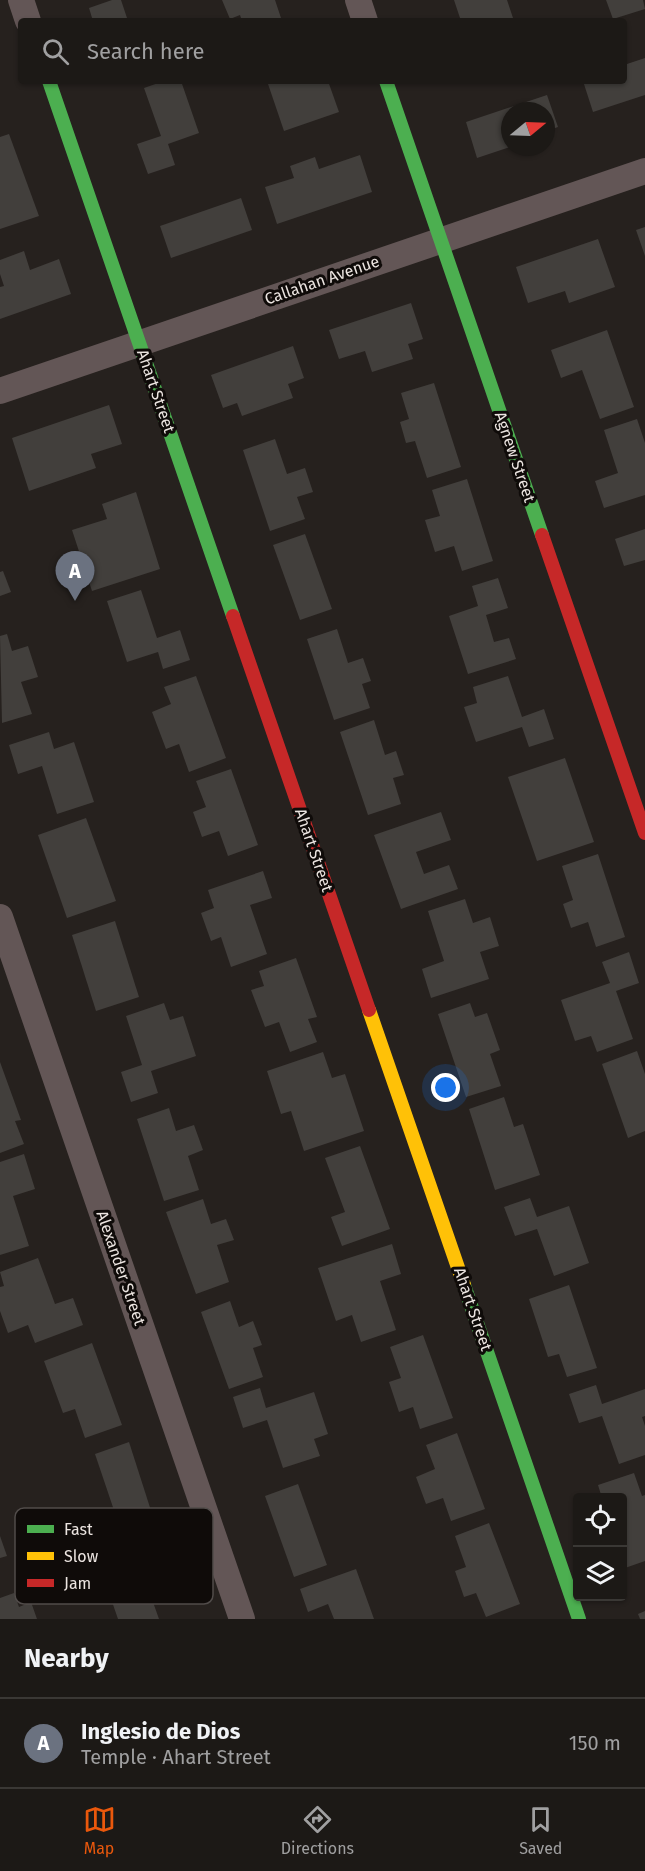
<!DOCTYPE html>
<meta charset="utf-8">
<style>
:root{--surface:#1c1916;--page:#292623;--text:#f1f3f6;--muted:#a0a0a1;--line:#3a3835;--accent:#ea580c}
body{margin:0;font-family:"Fira Sans",sans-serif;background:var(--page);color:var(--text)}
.controls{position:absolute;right:18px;bottom:18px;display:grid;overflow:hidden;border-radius:6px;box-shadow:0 2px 4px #0004}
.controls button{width:54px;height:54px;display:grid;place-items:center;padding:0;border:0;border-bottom:2px solid var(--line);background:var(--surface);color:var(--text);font:30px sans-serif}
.compass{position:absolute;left:501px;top:102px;width:54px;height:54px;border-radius:50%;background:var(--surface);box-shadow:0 2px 4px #0004;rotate:71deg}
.you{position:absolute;left:446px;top:1088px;width:21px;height:21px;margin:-15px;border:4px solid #fff;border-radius:50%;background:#1a73e8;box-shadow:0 0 0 9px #1a73e833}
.badge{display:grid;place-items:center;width:39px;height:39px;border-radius:50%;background:var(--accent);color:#fff;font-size:20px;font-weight:700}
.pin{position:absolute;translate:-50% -50px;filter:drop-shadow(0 2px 3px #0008)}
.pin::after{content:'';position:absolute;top:32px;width:21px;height:18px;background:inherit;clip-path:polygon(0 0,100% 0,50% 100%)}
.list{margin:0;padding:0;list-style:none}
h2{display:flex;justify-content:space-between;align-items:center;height:78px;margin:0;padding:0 24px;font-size:26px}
h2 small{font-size:20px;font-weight:400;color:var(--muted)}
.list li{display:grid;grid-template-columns:39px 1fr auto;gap:18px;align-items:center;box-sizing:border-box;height:90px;padding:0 24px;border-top:2px solid var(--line)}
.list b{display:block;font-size:22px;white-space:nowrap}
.list p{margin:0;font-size:20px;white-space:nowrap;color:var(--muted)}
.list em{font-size:20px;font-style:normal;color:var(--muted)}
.icon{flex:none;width:33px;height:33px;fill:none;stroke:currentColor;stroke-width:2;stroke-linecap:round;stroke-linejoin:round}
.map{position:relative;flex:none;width:645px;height:1619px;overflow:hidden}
.search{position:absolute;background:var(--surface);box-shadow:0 2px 4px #0004;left:18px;right:18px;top:18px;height:66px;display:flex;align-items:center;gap:15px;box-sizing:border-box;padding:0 21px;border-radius:6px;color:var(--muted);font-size:22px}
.sheet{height:168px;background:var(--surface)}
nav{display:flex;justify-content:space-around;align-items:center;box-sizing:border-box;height:84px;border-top:2px solid var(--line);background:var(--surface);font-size:16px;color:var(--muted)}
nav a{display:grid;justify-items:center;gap:3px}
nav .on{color:var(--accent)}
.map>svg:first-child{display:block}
.building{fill:#423f3c}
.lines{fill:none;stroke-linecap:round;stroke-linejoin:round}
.street{stroke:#635656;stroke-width:26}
.fast{stroke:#4caf50;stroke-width:14}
.slow{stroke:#ffc107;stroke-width:14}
.jam{stroke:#c62828;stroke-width:14}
.labels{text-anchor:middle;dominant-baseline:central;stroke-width:6;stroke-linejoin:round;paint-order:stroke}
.street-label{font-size:16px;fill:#ece5e1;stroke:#0f0b09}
.key{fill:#0f0b09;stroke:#514c4a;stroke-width:1.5}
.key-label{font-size:16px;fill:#ece5e1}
</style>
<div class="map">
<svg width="645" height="1619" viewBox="0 0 645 1619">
<rect width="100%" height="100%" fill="#26211e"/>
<!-- building -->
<g class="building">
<path d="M 112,0 L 121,0 L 128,21 L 93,21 L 89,8 Z"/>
<path d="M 222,0 L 275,0 L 282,21 L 242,21 L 240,15 L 230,19 Z"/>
<path d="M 454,0 L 507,0 L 514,21 L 461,21 Z"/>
<path d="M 606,0 L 643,0 L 645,9 L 613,19 Z"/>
<path d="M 645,58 L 645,95 L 593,112 L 583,81 L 624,81 L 624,65 Z"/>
<path d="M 164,81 L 181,81 L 199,133 L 168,144 L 175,165 L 148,174 L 137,144 L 161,136 L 144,88 Z"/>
<path d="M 267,81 L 328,81 L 339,112 L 284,131 Z"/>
<path d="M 547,95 L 558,127 L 546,131 L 546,111 L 510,111 L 510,147 L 477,158 L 466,122 Z"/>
<path d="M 9,134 L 39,216 L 0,229 L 0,137 Z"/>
<path d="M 360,155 L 372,192 L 277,224 L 265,187 L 294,178 L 290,166 L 315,157 L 319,169 Z"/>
<path d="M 241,198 L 252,230 L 171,258 L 160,226 Z"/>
<path d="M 645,227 L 645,256 L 636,230 Z"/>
<path d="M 598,239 L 615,287 L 569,303 L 565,291 L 528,303 L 516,267 Z"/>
<path d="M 24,251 L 30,270 L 59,259 L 71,294 L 0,319 L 0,287 L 4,286 L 0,274 L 0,260 Z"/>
<path d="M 411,303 L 423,339 L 408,344 L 413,359 L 372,372 L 365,351 L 339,359 L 329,330 Z"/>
<path d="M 607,330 L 634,407 L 600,419 L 582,370 L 561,378 L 551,350 Z"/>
<path d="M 293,346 L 304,378 L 288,384 L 293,398 L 242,416 L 237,403 L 223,408 L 211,375 Z"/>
<path d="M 434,383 L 461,467 L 427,478 L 415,441 L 406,443 L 400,422 L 409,419 L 401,393 Z"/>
<path d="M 109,405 L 122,444 L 91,454 L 96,468 L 29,491 L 12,438 Z"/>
<path d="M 637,419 L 645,443 L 645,495 L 604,508 L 595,481 L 618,473 L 604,430 Z"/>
<path d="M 275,439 L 287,474 L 305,468 L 313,492 L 297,497 L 305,519 L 270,531 L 243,450 Z"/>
<path d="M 467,479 L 493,561 L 462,571 L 454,546 L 435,552 L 425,520 L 440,516 L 432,490 Z"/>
<path d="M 136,492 L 160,569 L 92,591 L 72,530 L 107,519 L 102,504 Z"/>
<path d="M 645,529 L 645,560 L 624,566 L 615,539 Z"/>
<path d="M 305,534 L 332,609 L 300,620 L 273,545 Z"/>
<path d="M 3,571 L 11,592 L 0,596 L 0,572 Z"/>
<path d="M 498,578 L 508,608 L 486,615 L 494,642 L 509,638 L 516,659 L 468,674 L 449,616 L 478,606 L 472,586 Z"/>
<path d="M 141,590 L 157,638 L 180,630 L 190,660 L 163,669 L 158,652 L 127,662 L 107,601 Z"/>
<path d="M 337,629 L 348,663 L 363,658 L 371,681 L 362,684 L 370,708 L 334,720 L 307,639 Z"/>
<path d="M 7,634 L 12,651 L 28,646 L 38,677 L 21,682 L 32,714 L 2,723 L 0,636 Z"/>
<path d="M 196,676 L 226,758 L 189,772 L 179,744 L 166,749 L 152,712 L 171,704 L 164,687 Z"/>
<path d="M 508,676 L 522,717 L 544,709 L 554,739 L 529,747 L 522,727 L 476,742 L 464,707 L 477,703 L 473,687 Z"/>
<path d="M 374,720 L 385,755 L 396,751 L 404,775 L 393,778 L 401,804 L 368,815 L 340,732 Z"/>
<path d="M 49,732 L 54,749 L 74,742 L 94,802 L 57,814 L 42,766 L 18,774 L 9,745 Z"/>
<path d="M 565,758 L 594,842 L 537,861 L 508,777 Z"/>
<path d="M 231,769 L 258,845 L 228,856 L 219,831 L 202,837 L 193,812 L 206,807 L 196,781 Z"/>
<path d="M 441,812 L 451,840 L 416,852 L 424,874 L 449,865 L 458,889 L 401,909 L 374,835 Z"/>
<path d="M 86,818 L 116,901 L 67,918 L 38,835 Z"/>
<path d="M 598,854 L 625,937 L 596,947 L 588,922 L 571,928 L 563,904 L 573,900 L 562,866 Z"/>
<path d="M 263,871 L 272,898 L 250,905 L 267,954 L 231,967 L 221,937 L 211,941 L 201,913 L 214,908 L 208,890 Z"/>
<path d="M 465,899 L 473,923 L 490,917 L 499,946 L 480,952 L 489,979 L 431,998 L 422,969 L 444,961 L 428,911 Z"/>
<path d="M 115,921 L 139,997 L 96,1011 L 72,935 Z"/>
<path d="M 629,952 L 639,983 L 616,991 L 633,1039 L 597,1052 L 591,1036 L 575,1041 L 561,1000 L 610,983 L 602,962 Z"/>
<path d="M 296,958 L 317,1017 L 308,1019 L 317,1042 L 290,1052 L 279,1022 L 265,1027 L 251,990 L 264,986 L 259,971 Z"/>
<path d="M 164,1003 L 170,1020 L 183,1016 L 196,1056 L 151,1071 L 158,1093 L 131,1102 L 121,1072 L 142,1065 L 126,1016 Z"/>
<path d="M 470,1003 L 475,1017 L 487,1013 L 500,1050 L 490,1054 L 501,1086 L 466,1097 L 438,1014 Z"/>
<path d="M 637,1051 L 645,1074 L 645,1131 L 628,1138 L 602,1064 Z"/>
<path d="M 323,1052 L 332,1078 L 345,1074 L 364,1131 L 304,1151 L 291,1111 L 281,1114 L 267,1071 Z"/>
<path d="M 0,1062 L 21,1120 L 15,1121 L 24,1144 L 0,1153 Z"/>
<path d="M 504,1097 L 514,1127 L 523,1124 L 540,1175 L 495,1190 L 469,1109 Z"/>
<path d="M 169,1108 L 176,1131 L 194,1125 L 203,1150 L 188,1156 L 199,1190 L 164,1201 L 137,1119 Z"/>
<path d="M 360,1146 L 390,1229 L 342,1246 L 331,1217 L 345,1212 L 325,1158 Z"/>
<path d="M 24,1154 L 35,1189 L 13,1196 L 29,1246 L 0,1255 L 0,1162 Z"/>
<path d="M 530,1198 L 537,1217 L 569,1206 L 589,1263 L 554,1276 L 537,1229 L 515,1236 L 504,1207 Z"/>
<path d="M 203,1199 L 211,1224 L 226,1219 L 234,1240 L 217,1245 L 229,1282 L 196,1294 L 166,1212 Z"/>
<path d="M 392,1244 L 401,1274 L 380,1281 L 396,1330 L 361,1342 L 352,1315 L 336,1321 L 318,1268 Z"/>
<path d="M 38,1258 L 55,1304 L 73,1298 L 83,1325 L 35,1343 L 28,1325 L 8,1333 L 0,1311 L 0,1287 L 4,1286 L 0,1272 Z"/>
<path d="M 569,1285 L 597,1368 L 567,1377 L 559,1354 L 548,1357 L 529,1299 Z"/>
<path d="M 230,1301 L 239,1327 L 253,1321 L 262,1345 L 253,1348 L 263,1377 L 229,1389 L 201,1312 Z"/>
<path d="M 423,1335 L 453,1418 L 420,1429 L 413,1407 L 399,1412 L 389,1382 L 401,1378 L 390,1347 Z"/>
<path d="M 92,1343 L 122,1425 L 85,1438 L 75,1409 L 63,1413 L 44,1361 Z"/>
<path d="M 596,1385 L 602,1404 L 645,1389 L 645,1416 L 642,1417 L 645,1426 L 645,1455 L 619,1464 L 602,1416 L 579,1423 L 569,1394 Z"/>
<path d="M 260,1388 L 266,1408 L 314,1392 L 328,1434 L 314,1439 L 320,1456 L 283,1468 L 267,1420 L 243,1428 L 233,1397 Z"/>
<path d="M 457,1433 L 485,1509 L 451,1521 L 443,1498 L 426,1504 L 416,1477 L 435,1469 L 426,1445 Z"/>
<path d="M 129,1442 L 154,1520 L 121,1531 L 95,1454 Z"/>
<path d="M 634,1473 L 642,1496 L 645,1495 L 645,1561 L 625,1568 L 622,1498 L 602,1498 L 598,1485 Z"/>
<path d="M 298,1484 L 327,1565 L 294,1577 L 265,1496 Z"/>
<path d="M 489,1523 L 520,1604 L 486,1617 L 476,1593 L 464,1597 L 455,1571 L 466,1567 L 455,1536 Z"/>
<path d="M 155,1535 L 166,1566 L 143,1574 L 159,1619 L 118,1619 L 100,1567 L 93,1570 L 89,1558 Z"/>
<path d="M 0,1536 L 7,1556 L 0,1558 Z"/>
<path d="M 356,1569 L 374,1619 L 334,1619 L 328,1604 L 308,1612 L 300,1589 Z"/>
<path d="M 14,1593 L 19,1607 L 31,1602 L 37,1619 L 0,1619 L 0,1598 Z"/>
<path d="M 645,1611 L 645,1619 L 640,1619 L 638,1614 Z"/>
</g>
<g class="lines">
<!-- street -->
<g class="street">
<path d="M 21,0 L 28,21"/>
<path d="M 358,0 L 365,21"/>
<path d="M 0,391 L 645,171"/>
<path d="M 0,917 L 242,1619"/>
</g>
<!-- fast -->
<g class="fast">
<path d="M 49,81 L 233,616"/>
<path d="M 386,81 L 542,535"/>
<path d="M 464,1285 L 579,1619"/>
</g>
<!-- slow -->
<path class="slow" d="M 369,1010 L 464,1285"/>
<!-- jam -->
<g class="jam">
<path d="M 542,535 L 645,833"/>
<path d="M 233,616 L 369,1010"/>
</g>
</g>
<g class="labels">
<!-- street labels -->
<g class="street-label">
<text transform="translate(322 280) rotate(-19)">Callahan Avenue</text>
<text transform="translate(156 391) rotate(71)">Ahart Street</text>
<text transform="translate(515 457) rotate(71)">Agnew Street</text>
<text transform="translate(314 850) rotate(71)">Ahart Street</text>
<text transform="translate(121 1268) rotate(71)">Alexander Street</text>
<text transform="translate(473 1309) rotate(71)">Ahart Street</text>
</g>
</g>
<!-- legend -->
<rect x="15" y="1508" width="198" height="96" rx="9" class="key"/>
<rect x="27" y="1525" width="27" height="8" fill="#4caf50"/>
<rect x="27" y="1552" width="27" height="8" fill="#ffc107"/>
<rect x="27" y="1579" width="27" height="8" fill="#c62828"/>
<g class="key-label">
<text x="64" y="1535">Fast</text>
<text x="64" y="1562">Slow</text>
<text x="64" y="1589">Jam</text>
</g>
</svg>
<div class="controls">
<button><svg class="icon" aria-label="locate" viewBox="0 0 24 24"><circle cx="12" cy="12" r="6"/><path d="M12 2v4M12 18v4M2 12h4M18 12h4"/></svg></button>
<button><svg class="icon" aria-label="layers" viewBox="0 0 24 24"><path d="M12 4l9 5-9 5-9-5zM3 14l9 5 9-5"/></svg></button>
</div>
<svg class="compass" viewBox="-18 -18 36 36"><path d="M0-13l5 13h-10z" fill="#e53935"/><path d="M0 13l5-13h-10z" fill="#a0a0a1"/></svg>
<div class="you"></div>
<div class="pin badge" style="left:75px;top:601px;background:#6b7280">A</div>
<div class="search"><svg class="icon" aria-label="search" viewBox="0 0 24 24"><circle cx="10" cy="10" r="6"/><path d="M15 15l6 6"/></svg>Search here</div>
</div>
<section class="sheet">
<h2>Nearby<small></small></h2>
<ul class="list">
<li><span class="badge" style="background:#6b7280">A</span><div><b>Inglesio de Dios</b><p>Temple · Ahart Street</p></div><em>150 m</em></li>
</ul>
</section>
<nav>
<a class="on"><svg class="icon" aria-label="map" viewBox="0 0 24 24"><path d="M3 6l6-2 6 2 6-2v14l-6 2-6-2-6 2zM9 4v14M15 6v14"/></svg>Map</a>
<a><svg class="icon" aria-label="directions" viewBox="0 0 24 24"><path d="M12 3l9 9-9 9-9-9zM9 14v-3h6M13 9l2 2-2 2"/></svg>Directions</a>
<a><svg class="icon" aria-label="saved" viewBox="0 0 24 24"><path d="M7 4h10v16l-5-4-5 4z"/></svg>Saved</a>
</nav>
